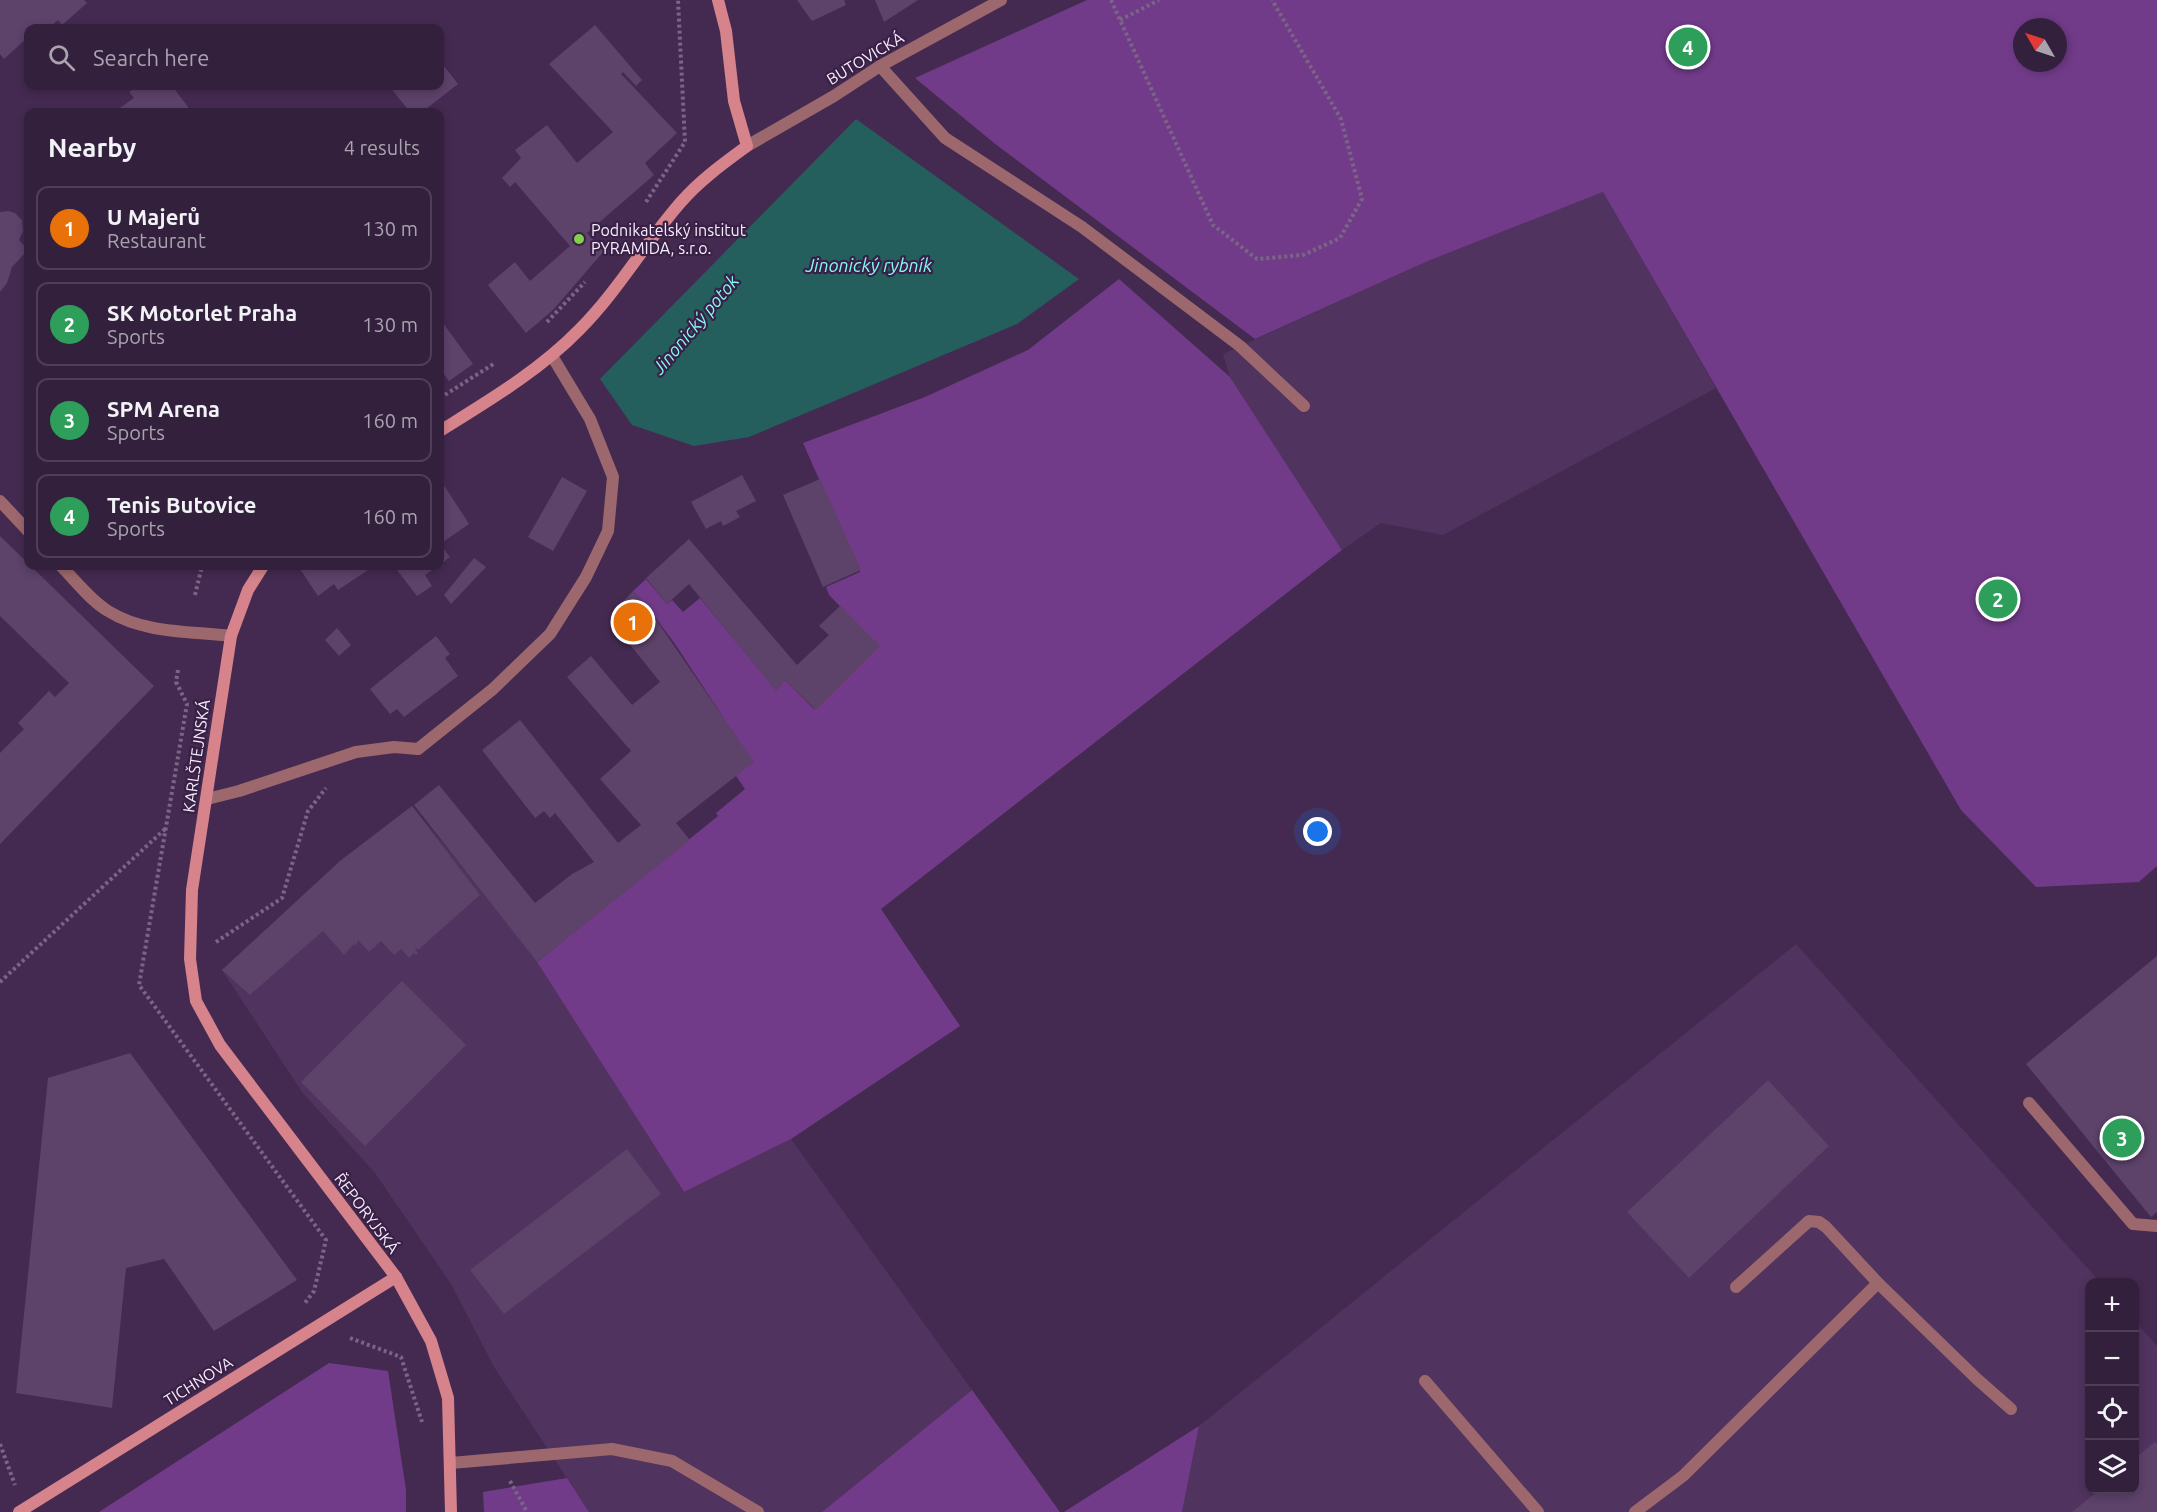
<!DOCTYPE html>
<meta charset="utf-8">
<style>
:root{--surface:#33203c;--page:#3e2d47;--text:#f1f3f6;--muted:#a9a3af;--line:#4e3e56;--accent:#d93025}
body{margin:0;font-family:Ubuntu,sans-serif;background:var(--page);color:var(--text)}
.controls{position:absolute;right:18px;bottom:18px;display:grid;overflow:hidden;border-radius:12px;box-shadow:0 3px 9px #0003}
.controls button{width:54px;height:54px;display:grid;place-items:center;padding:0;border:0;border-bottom:2px solid var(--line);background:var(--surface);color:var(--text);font:30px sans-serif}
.compass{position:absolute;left:2013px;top:18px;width:54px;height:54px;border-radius:50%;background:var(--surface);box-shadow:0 3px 9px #0003;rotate:309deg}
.you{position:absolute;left:1318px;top:832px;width:21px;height:21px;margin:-15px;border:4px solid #fff;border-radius:50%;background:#1a73e8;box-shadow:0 0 0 9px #1a73e833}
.badge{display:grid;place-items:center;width:39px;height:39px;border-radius:50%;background:var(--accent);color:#fff;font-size:20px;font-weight:700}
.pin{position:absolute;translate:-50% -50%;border:3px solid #fff;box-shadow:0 2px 6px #0006}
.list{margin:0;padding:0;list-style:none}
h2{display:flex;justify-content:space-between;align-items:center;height:78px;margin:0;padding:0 24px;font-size:26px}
h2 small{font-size:20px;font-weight:400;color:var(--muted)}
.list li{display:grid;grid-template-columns:39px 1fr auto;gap:18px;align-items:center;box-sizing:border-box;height:84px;margin:0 12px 12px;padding:0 12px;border:2px solid var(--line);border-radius:12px}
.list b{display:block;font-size:22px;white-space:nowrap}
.list p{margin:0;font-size:20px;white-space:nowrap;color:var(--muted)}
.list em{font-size:20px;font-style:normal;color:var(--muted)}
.icon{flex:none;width:33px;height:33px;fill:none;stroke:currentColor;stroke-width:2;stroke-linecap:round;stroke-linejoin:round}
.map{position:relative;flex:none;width:2157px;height:1512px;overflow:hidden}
.search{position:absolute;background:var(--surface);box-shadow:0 3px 9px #0003;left:24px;top:24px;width:420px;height:66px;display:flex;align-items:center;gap:15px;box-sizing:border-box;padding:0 21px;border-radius:12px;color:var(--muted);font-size:22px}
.panel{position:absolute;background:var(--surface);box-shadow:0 3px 9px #0003;left:24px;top:108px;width:420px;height:462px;border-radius:12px}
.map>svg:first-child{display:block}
.built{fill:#50335e}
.green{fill:#713b89;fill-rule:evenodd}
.water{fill:#245f5e}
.building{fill:#5d426a}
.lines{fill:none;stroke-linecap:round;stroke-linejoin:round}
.path{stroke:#7a6585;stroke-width:4;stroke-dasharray:3 3;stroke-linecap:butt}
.lane{stroke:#9d686d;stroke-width:12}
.street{stroke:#9d686d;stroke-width:12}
.secondary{stroke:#d6838b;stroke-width:12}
.poi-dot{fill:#84cf4d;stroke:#392045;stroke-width:2}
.labels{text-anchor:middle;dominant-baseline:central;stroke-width:4.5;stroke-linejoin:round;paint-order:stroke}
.street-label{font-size:16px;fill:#f8ecff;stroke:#392045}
.poi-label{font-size:16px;fill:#f8ecff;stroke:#392045;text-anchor:start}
.water-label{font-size:18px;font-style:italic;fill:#82faf8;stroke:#392045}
</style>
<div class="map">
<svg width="2157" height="1512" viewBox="0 0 2157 1512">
<rect width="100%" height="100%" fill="#442a50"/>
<!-- built -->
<g class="built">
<path d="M 1603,192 L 1716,388 L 1443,535 L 1381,523 L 1342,550 L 1230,377 L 1223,354 L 1428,261 Z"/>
<path d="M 412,806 L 482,890 L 537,962 L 684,1192 L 791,1139 L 972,1390 L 822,1512 L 589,1512 L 494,1367 L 451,1284 L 375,1173 L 302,1092 L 222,970 L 340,861 Z"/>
<path d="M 1796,944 L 2100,1282 L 2090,1282 L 2090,1490 L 2134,1490 L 2135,1321 L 2157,1346 L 2157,1512 L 1182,1512 L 1199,1426 Z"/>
</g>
<!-- green -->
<g class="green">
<path d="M 1087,0 L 2157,0 L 2157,866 L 2139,882 L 2036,887 L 1961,810 L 1603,192 L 1428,261 L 1255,339 L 994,143 L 915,78 ZM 2022,27 L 2058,27 L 2058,63 L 2022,63 Z"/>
<path d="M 1119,279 L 1230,377 L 1342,550 L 881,909 L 960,1026 L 791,1139 L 684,1192 L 537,962 L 718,816 L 716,813 L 745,789 L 736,776 L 723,717 L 675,644 L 646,605 L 633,591 L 646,579 L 667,604 L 672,600 L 683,612 L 700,598 L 776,690 L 785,680 L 814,709 L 879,646 L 829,595 L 826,587 L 860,572 L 803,443 L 925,397 L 1028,350 Z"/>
<path d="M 329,1363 L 388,1371 L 406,1490 L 406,1512 L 99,1512 Z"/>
<path d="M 972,1390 L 1060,1512 L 822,1512 Z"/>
<path d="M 1199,1426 L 1182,1512 L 1064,1512 Z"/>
<path d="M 567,1478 L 589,1512 L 484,1512 L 483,1492 Z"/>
</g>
<!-- water -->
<path class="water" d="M 856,119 L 1079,279 L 1017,324 L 749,437 L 694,446 L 632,425 L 600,379 Z"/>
<!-- building -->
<g class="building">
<path d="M 0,0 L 84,0 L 87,3 L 62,25 L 58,20 L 49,28 L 28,28 L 28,37 L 4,59 L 0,54 Z"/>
<path d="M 797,0 L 844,0 L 846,5 L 812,21 Z"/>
<path d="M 875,0 L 918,0 L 884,22 Z"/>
<path d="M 595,25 L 642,80 L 636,86 L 623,72 L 621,74 L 677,133 L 645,163 L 654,175 L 587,233 L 604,251 L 553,310 L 526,333 L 488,285 L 515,262 L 530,281 L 570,246 L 515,182 L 510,187 L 502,178 L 521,158 L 515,150 L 547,125 L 577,163 L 613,132 L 549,64 Z"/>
<path d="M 440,61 L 458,84 L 422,112 L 410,112 L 389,86 L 440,86 Z"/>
<path d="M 138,86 L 172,86 L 192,112 L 114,112 L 134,98 L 129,92 Z"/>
<path d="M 8,211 L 15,213 L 22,220 L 23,231 L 19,240 L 28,250 L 12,267 L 7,283 L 0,292 L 0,212 Z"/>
<path d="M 440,319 L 473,364 L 449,381 L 440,369 Z"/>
<path d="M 742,475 L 756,501 L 736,511 L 740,517 L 723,526 L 721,521 L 706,529 L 691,502 Z"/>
<path d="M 562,477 L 587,491 L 553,551 L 528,537 Z"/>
<path d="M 440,479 L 469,524 L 440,544 Z"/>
<path d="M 820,479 L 861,570 L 823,587 L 783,495 Z"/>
<path d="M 0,536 L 154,686 L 0,844 L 0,753 L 24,729 L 18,723 L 49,691 L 55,697 L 69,683 L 0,616 Z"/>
<path d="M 689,539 L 797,665 L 829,635 L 819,626 L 840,606 L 880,646 L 816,710 L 785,680 L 776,691 L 689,584 L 667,604 L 646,578 Z"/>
<path d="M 440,544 L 450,557 L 440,565 Z"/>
<path d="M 474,558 L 486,567 L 451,604 L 444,595 Z"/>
<path d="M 305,566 L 374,566 L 338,590 L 334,584 L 318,596 L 300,569 Z"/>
<path d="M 394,566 L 438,566 L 425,575 L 432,586 L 417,596 Z"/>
<path d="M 633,591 L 646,605 L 754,762 L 676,823 L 690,840 L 537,962 L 414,805 L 439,785 L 535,903 L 572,874 L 594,862 L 555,813 L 550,818 L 544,811 L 535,818 L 482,750 L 520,720 L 618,843 L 641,825 L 600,779 L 631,751 L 567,677 L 591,656 L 632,705 L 660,682 L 619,631 L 625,624 L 614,611 Z"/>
<path d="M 337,628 L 351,645 L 339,656 L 325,640 Z"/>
<path d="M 436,636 L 450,654 L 445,658 L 458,676 L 404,717 L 397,709 L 390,714 L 370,689 Z"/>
<path d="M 412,806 L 480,895 L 418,950 L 416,948 L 415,949 L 418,953 L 416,955 L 414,953 L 409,958 L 401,949 L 394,955 L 381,941 L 369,952 L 358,940 L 356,946 L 354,944 L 344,955 L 323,931 L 250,995 L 222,970 L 340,861 Z"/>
<path d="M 2157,956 L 2157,1212 L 2151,1217 L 2026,1064 Z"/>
<path d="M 402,981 L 466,1045 L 365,1146 L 301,1082 Z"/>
<path d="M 130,1053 L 297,1280 L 214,1331 L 164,1259 L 126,1268 L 112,1408 L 16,1393 L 48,1078 Z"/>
<path d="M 1768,1080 L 1829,1146 L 1689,1278 L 1627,1212 Z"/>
<path d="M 627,1149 L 661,1194 L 504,1314 L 470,1270 Z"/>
<path d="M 2155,1442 L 2157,1444 L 2157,1512 L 2072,1512 L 2099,1490 L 2134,1490 L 2134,1459 Z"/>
</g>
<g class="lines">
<!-- path -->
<g class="path">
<path d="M 1111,0 L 1213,225 L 1257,259 L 1303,255 L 1340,238 L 1362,199 L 1341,119 L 1272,0"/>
<path d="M 1120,20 L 1159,0"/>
<path d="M 646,202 L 685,142 L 678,0"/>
<path d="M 547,322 L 585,282"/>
<path d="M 440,398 L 495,363"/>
<path d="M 195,595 L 202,566"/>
<path d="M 178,670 L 176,682 L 187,704 L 139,985 L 326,1240 L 314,1291 L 305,1303"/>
<path d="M 216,942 L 282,898 L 308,811 L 326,788"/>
<path d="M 0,982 L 165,829"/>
<path d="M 350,1338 L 401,1357 L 422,1422"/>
<path d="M 0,1444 L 15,1485"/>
<path d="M 510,1481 L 527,1512"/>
</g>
<!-- lane -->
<g class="lane">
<path d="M 880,66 L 945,138 L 1082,227 L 1240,346 L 1304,406"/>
<path d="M 207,799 L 239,791 L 356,752 L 394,747 L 418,749"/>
<path d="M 2029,1103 L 2133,1224 L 2157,1226"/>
<path d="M 1736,1287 L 1809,1221 L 1819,1222 L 1826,1227 L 1878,1283"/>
<path d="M 1425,1381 L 1538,1512"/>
<path d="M 451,1463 L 612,1449 L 672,1461 L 758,1512"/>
<path d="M 1635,1512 L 1683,1476 L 1878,1283 L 1977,1379 L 2011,1409"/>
</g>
<!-- street -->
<g class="street">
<path d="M 747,146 L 834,96 L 880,66 L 1001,0"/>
<path d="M 0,501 L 28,531"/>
<path d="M 61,566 C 76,581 90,600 108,611 C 145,634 190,631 231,636"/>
<path d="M 418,749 L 493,689 L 550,634 L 586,577 L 608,531 L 613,477 L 590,419 L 552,356"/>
</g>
<!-- secondary -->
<g class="secondary">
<path d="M 440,431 C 488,401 539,371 579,330 C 618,291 645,243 681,202 C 700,180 724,163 747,146 L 734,101 L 726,31 L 718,0"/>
<path d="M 263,566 L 248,590 L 231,636 L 192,890 L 190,959 L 196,1001 L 220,1045 L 396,1277 L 431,1341 L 448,1398 L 451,1512"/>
<path d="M 19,1512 L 396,1277"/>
</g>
</g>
<!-- markers -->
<circle class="poi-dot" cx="579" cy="239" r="6"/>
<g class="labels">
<!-- street labels -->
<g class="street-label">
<text transform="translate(865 58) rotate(-31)">BUTOVICKÁ</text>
<text transform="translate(196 756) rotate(-82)">KARLŠTEJNSKÁ</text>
<text transform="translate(367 1213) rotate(53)">ŘEPORYJSKÁ</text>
<text transform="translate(198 1381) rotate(-32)">TICHNOVA</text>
</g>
<!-- poi labels -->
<g class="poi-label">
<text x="591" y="230">Podnikatelský institut<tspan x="591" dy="18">PYRAMIDA, s.r.o.</tspan></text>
</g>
<!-- water labels -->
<g class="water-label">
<text x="869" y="265">Jinonický rybník</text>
<text transform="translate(695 324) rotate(-50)">Jinonický potok</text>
</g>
</g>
</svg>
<div class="controls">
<button>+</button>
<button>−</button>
<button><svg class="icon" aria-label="locate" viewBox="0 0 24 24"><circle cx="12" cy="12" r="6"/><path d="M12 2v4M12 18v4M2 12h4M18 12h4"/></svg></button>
<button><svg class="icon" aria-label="layers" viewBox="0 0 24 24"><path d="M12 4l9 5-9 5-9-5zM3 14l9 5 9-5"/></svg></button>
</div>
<svg class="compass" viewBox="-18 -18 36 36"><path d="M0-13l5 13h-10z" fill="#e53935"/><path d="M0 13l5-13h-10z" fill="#a9a3af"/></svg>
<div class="you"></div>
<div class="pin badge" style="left:633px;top:622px;background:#e8710a">1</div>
<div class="pin badge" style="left:1998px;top:599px;background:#2e9e5b">2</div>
<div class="pin badge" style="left:2122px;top:1138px;background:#2e9e5b">3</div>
<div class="pin badge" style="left:1688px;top:47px;background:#2e9e5b">4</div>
<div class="search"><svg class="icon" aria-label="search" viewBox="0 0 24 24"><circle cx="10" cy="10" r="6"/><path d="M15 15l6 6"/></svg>Search here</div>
<section class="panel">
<h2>Nearby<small>4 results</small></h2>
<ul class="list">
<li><span class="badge" style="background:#e8710a">1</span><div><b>U Majerů</b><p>Restaurant</p></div><em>130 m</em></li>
<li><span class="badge" style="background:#2e9e5b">2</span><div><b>SK Motorlet Praha</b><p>Sports</p></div><em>130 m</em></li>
<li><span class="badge" style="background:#2e9e5b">3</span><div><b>SPM Arena</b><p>Sports</p></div><em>160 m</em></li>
<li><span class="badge" style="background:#2e9e5b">4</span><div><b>Tenis Butovice</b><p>Sports</p></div><em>160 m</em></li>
</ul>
</section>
</div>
